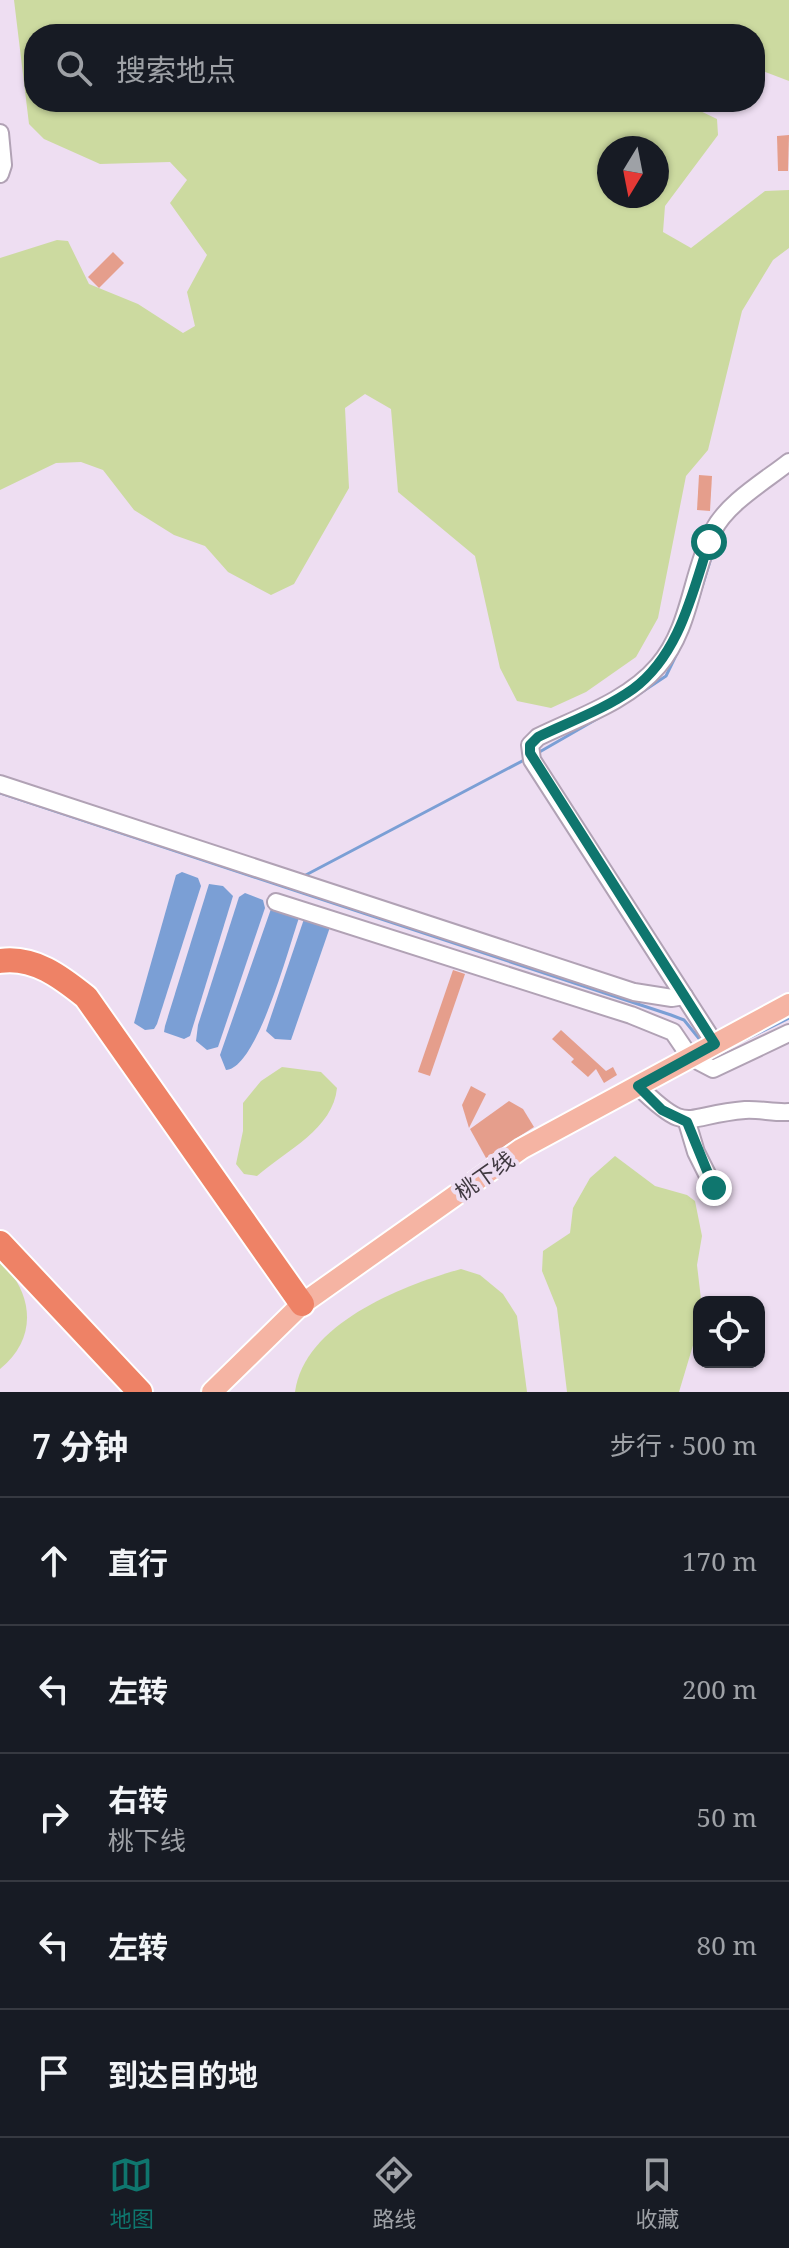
<!DOCTYPE html>
<html lang="zh">
<meta charset="utf-8">
<style>
:root{--surface:#171b24;--page:#242831;--text:#f1f3f6;--muted:#9ea1a6;--line:#363941;--accent:#0f766e}
body{margin:0;font-family:"Noto Serif","Noto Sans SC",serif;background:var(--page);color:var(--text)}
.controls{position:absolute;right:24px;bottom:24px;display:grid;overflow:hidden;border-radius:16px;box-shadow:0 2px 6px #0004}
.controls button{width:72px;height:72px;display:grid;place-items:center;padding:0;border:0;border-bottom:2px solid var(--line);background:var(--surface);color:var(--text);font:40px sans-serif}
.compass{position:absolute;left:597px;top:136px;width:72px;height:72px;border-radius:50%;background:var(--surface);box-shadow:0 2px 6px #0004;rotate:190deg}
.stop{position:absolute;width:24px;height:24px;margin:-18px;border:6px solid #0f766e;border-radius:50%;background:#fff}
.stop.end{background:#0f766e;border-color:#fff;box-shadow:0 2px 8px #0008}
.list{margin:0;padding:0;list-style:none}
h2{display:flex;justify-content:space-between;align-items:center;height:104px;margin:0;padding:0 32px;font-size:34px}
h2 small{font-size:26px;font-weight:400;color:var(--muted)}
.list li{display:grid;grid-template-columns:52px 1fr auto;gap:24px;align-items:center;box-sizing:border-box;height:128px;padding:0 32px;border-top:2px solid var(--line)}
.list b{display:block;font-size:30px;white-space:nowrap}
.list p{margin:0;font-size:26px;white-space:nowrap;color:var(--muted)}
.list em{font-size:26px;font-style:normal;color:var(--muted)}
.icon{flex:none;width:44px;height:44px;fill:none;stroke:currentColor;stroke-width:2;stroke-linecap:round;stroke-linejoin:round}
.map{position:relative;flex:none;width:789px;height:1392px;overflow:hidden}
.search{position:absolute;background:var(--surface);box-shadow:0 2px 6px #0004;left:24px;right:24px;top:24px;height:88px;display:flex;align-items:center;gap:20px;box-sizing:border-box;padding:0 28px;border-radius:32px;color:var(--muted);font-size:30px}
.sheet{height:744px;background:var(--surface)}
nav{display:flex;justify-content:space-around;align-items:center;box-sizing:border-box;height:112px;border-top:2px solid var(--line);background:var(--surface);font-size:22px;color:var(--muted)}
nav a{display:grid;justify-items:center;gap:4px}
nav .on{color:var(--accent)}
.map>svg:first-child{display:block}
.green{fill:#ccdaa0;fill-rule:evenodd}
.water{fill:#7b9fd5}
.lines{fill:none;stroke-linecap:round;stroke-linejoin:round}
.stream{stroke:#7b9fd5;stroke-width:3}
.building{fill:#e59e8c}
.minor-casing{stroke:#b1a2b5;stroke-width:20}
.major-casing{stroke:#fff;stroke-width:24}
.highway-casing{stroke:#fff;stroke-width:28}
.minor{stroke:#fff;stroke-width:16}
.major{stroke:#f5b4a3;stroke-width:20}
.highway{stroke:#ee8266;stroke-width:24}
.route{stroke:#0f766e;stroke-width:10}
.labels{text-anchor:middle;dominant-baseline:central;stroke-width:8;stroke-linejoin:round;paint-order:stroke}
.street-label{font-size:22px;fill:#403941;stroke:#eedef2}
</style>
<div class="map">
<svg width="789" height="1392" viewBox="0 0 789 1392">
<rect width="100%" height="100%" fill="#eedef2"/>
<!-- green -->
<g class="green">
<path d="M 14,0 L 789,0 L 789,81 L 755,68 L 755,34 L 34,34 L 34,102 L 669,102 L 692,107 L 717,119 L 718,135 L 665,206 L 663,232 L 691,248 L 765,191 L 789,190 L 789,248 L 773,260 L 742,311 L 708,450 L 686,476 L 658,618 L 636,657 L 586,692 L 551,708 L 517,701 L 500,668 L 475,556 L 398,492 L 391,409 L 365,394 L 345,408 L 349,488 L 294,584 L 271,595 L 228,572 L 205,546 L 174,535 L 134,510 L 103,470 L 81,462 L 56,463 L 0,490 L 0,258 L 57,240 L 68,241 L 89,284 L 138,304 L 183,333 L 195,326 L 187,292 L 207,255 L 170,203 L 187,180 L 170,162 L 100,164 L 44,139 L 29,124 ZM 657,148 L 657,196 L 609,196 L 609,148 Z"/>
<path d="M 282,1067 L 321,1072 L 337,1088 C 333,1129 287,1150 257,1176 L 244,1174 L 236,1164 L 243,1131 L 243,1103 L 261,1081 Z"/>
<path d="M 615,1156 L 655,1186 L 687,1195 L 695,1201 L 702,1236 L 697,1265 L 701,1299 L 697,1332 L 679,1392 L 567,1392 L 557,1308 L 542,1271 L 543,1251 L 570,1233 L 573,1208 L 590,1178 Z"/>
<path d="M 0,1261 C 34,1293 38,1339 0,1369 Z"/>
<path d="M 461,1269 L 480,1275 L 503,1294 L 517,1316 L 527,1392 L 295,1392 C 304,1323 404,1285 461,1269 Z"/>
</g>
<!-- water -->
<g class="water">
<path d="M 182,872 L 198,878 L 201,886 L 157,1024 L 154,1029 L 145,1030 L 134,1023 L 176,875 Z"/>
<path d="M 209,884 L 223,886 L 233,896 L 190,1036 L 184,1039 L 164,1032 L 165,1026 Z"/>
<path d="M 245,893 L 263,900 L 265,908 L 218,1047 L 207,1050 L 196,1041 L 198,1025 L 239,897 Z"/>
<path d="M 272,906 L 298,913 L 299,918 C 289,946 257,1069 226,1070 L 220,1055 Z"/>
<path d="M 305,916 L 330,923 L 329,930 L 291,1040 L 275,1039 L 266,1031 Z"/>
</g>
<g class="lines">
<!-- stream -->
<g class="stream">
<path d="M 697,603 L 715,545"/>
<path d="M 636,696 L 666,676 L 682,643"/>
<path d="M 536,754 L 602,716"/>
<path d="M 0,793 L 671,1015 L 684,1020 L 701,1041"/>
<path d="M 302,877 L 526,759"/>
<path d="M 714,1055 L 789,1018"/>
</g>
</g>
<!-- building -->
<g class="building">
<path d="M 789,135 L 788,171 L 778,171 L 777,136 Z"/>
<path d="M 113,252 L 124,263 L 99,288 L 88,277 Z"/>
<path d="M 699,475 L 712,476 L 710,511 L 697,510 Z"/>
<path d="M 453,970 L 465,974 L 430,1076 L 418,1072 Z"/>
<path d="M 561,1030 L 606,1071 L 613,1067 L 617,1075 L 604,1083 L 596,1069 L 588,1077 L 571,1062 L 574,1059 L 552,1039 Z"/>
<path d="M 471,1086 L 486,1094 L 469,1128 L 462,1105 Z"/>
<path d="M 509,1101 L 523,1109 L 534,1127 L 486,1158 L 470,1129 Z"/>
</g>
<g class="lines">
<!-- minor casing -->
<g class="minor-casing">
<g id="minor">
<path d="M 0,133 L 3,165 L 0,174"/>
<path d="M 0,784 L 634,992 L 672,998 L 684,996"/>
<path d="M 276,902 L 631,1015 L 673,1032 L 690,1057 L 713,1069 L 789,1033"/>
<path d="M 715,1044 L 532,760 L 530,745 L 538,737 C 579,717 628,701 658,666 C 691,628 691,574 713,531 C 727,503 765,481 789,462"/>
<path d="M 638,1086 C 690,1137 683,1115 745,1110 C 759,1109 774,1113 789,1112"/>
<path d="M 687,1122 L 696,1152 L 714,1188"/>
</g>
</g>
<!-- major casing -->
<g class="major-casing">
<path id="major" d="M 212,1392 L 302,1304 L 521,1149 L 789,1004"/>
</g>
<!-- highway casing -->
<g class="highway-casing">
<g id="highway">
<path d="M 0,961 C 34,956 61,977 86,997 L 302,1304"/>
<path d="M 0,1243 L 140,1392"/>
</g>
</g>
<!-- minor -->
<use href="#minor" class="minor"/>
<!-- major -->
<use href="#major" class="major"/>
<!-- highway -->
<use href="#highway" class="highway"/>
</g>
<g class="lines">
<!-- route -->
<path class="route" d="M 709,542 C 692,594 679,655 633,689 C 605,709 569,722 538,737 L 530,745 L 530,753 L 715,1044 L 638,1086 L 662,1110 L 687,1122 L 714,1188"/>
</g>
<g class="labels">
<!-- street labels -->
<g class="street-label">
<text transform="translate(484 1175) rotate(-35)">桃下线</text>
</g>
</g>
</svg>
<div class="controls">
<button><svg class="icon" aria-label="locate" viewBox="0 0 24 24"><circle cx="12" cy="12" r="6"/><path d="M12 2v4M12 18v4M2 12h4M18 12h4"/></svg></button>
</div>
<svg class="compass" viewBox="-18 -18 36 36"><path d="M0-13l5 13h-10z" fill="#e53935"/><path d="M0 13l5-13h-10z" fill="#9ea1a6"/></svg>
<div class="stop" style="left:709px;top:542px"></div>
<div class="stop end" style="left:714px;top:1188px"></div>
<div class="search"><svg class="icon" aria-label="search" viewBox="0 0 24 24"><circle cx="10" cy="10" r="6"/><path d="M15 15l6 6"/></svg>搜索地点</div>
</div>
<section class="sheet">
<h2>7 分钟<small>步行 · 500 m</small></h2>
<ul class="list">
<li><svg class="icon" aria-label="ahead" viewBox="0 0 24 24"><path d="M12 20V5M6 11l6-6 6 6"/></svg><div><b>直行</b></div><em>170 m</em></li>
<li><svg class="icon" aria-label="left" viewBox="0 0 24 24"><path d="M17 20v-9H6M10 6l-5 5 5 5"/></svg><div><b>左转</b></div><em>200 m</em></li>
<li><svg class="icon" aria-label="right" viewBox="0 0 24 24"><path d="M7 20v-9h11M14 6l5 5-5 5"/></svg><div><b>右转</b><p>桃下线</p></div><em>50 m</em></li>
<li><svg class="icon" aria-label="left" viewBox="0 0 24 24"><path d="M17 20v-9H6M10 6l-5 5 5 5"/></svg><div><b>左转</b></div><em>80 m</em></li>
<li><svg class="icon" aria-label="arrive" viewBox="0 0 24 24"><path d="M6 21V4h12l-3 4 3 4H6"/></svg><div><b>到达目的地</b></div></li>
</ul>
</section>
<nav>
<a class="on"><svg class="icon" aria-label="map" viewBox="0 0 24 24"><path d="M3 6l6-2 6 2 6-2v14l-6 2-6-2-6 2zM9 4v14M15 6v14"/></svg>地图</a>
<a><svg class="icon" aria-label="directions" viewBox="0 0 24 24"><path d="M12 3l9 9-9 9-9-9zM9 14v-3h6M13 9l2 2-2 2"/></svg>路线</a>
<a><svg class="icon" aria-label="saved" viewBox="0 0 24 24"><path d="M7 4h10v16l-5-4-5 4z"/></svg>收藏</a>
</nav>
